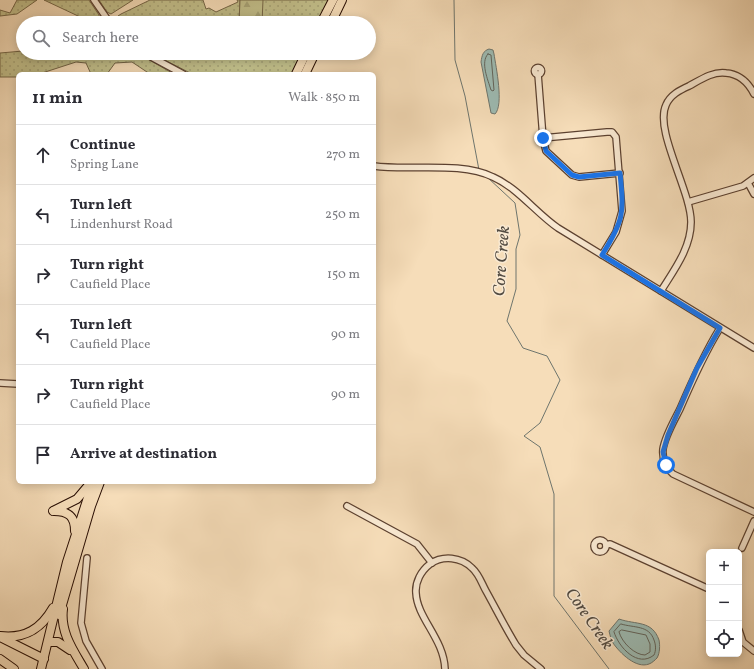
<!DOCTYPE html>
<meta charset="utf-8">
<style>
:root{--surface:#fff;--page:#f7f7f7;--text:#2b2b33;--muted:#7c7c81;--line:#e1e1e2}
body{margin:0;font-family:Vollkorn,serif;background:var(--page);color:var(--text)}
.controls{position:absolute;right:12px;bottom:12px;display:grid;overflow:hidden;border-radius:6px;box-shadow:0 2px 10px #0003}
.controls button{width:36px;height:36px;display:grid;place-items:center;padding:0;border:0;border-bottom:1px solid var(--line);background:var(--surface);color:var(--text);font:20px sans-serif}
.stop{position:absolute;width:12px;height:12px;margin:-9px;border:3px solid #1a73e8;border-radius:50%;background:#fff}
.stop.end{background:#1a73e8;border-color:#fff;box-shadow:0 1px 4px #0008}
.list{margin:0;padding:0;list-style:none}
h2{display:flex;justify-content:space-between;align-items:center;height:52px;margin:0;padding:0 16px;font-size:17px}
h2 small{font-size:13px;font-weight:400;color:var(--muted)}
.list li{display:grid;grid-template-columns:26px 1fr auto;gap:12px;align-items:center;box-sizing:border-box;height:60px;padding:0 16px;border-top:1px solid var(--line)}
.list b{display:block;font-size:15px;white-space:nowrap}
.list p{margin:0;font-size:13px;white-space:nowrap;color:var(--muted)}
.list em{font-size:13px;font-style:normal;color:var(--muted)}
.icon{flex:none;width:22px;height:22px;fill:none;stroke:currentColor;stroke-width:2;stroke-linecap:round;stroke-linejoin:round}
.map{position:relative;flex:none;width:754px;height:669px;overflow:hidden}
.search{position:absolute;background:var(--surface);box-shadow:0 2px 10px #0003;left:16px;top:16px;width:360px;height:44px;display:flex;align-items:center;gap:10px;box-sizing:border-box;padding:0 14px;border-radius:22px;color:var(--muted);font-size:15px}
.panel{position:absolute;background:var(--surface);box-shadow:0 2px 10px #0003;left:16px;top:72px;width:360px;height:412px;border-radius:6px}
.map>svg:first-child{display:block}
.grass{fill:url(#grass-dots);stroke:#756647}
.forest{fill:url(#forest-firs);stroke:#756647}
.water{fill:#9dbbb3;stroke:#6e756d}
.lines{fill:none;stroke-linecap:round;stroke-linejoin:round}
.shore{stroke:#62645b;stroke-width:1}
.stream{stroke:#6e756d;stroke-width:1}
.minor-casing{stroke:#5c4130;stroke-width:8}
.highway-casing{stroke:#280d03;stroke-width:10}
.minor{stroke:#f9e9d2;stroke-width:5.5}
.highway{stroke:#f6ddb9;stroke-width:8}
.route{stroke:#1a73e8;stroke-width:5}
.labels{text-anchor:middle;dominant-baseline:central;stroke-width:3;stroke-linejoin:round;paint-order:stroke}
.water-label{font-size:17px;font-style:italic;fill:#514a41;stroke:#f9e9d2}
</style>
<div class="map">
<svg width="754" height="669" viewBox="0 0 754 669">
<defs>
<pattern id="grass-dots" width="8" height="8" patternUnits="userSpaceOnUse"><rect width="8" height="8" fill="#c2bf8b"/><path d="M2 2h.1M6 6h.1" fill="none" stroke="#a7a376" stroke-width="1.8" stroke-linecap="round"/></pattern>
<pattern id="forest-firs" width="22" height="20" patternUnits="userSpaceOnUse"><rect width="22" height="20" fill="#c2bf8b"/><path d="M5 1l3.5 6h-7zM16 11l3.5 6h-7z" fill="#a7a376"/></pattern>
</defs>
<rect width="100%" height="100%" fill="#f6ddb9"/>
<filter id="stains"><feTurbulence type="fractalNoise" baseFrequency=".005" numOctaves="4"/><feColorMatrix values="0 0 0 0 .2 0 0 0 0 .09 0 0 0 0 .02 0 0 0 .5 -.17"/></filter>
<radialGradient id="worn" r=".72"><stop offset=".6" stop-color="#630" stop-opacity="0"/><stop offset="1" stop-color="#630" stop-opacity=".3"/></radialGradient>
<!-- grass -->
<g class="grass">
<path d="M 17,0 L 37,0 L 17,14 L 0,16 L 0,10 L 10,13 Z"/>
<path d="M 44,0 L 89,0 L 99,15 L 100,22 L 93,23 Z"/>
<path d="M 99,0 L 133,0 L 111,14 L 107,12 Z"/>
<path d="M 150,0 L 203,0 L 206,9 L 209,8 L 216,12 L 238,2 L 237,0 L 240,0 L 239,23 L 116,23 L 118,16 L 121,14 Z"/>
<path d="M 255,0 L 328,0 L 317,23 L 256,23 Z"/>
<path d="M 63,17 L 80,23 L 57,22 Z"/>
<path d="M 23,51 L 23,53 L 137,53 L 174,74 L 150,74 L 132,62 L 115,63 L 107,74 L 91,74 L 86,63 L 76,62 L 39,74 L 18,74 L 18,77 L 0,77 L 0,53 Z"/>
<path d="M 151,53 L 302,53 L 292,74 L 192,74 Z"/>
</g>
<!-- forest -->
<path class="forest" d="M 240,0 L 263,0 L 262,23 L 239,23 Z"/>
<!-- water -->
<g class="water">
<path d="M 489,49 L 493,50 L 494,54 C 496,67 504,105 495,114 L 491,113 L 481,62 C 482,55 483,51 489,49 Z"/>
<path d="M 619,619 C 636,625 652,620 659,640 C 660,645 660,653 657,658 C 655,660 652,663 649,664 C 636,669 620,653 613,643 C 611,640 610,635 609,631 Z"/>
</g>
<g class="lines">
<!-- shore -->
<g class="shore">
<path d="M 488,54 L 491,55 L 494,90 L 493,91 L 491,90 C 488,80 480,62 488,54 Z"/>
<path d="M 621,624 C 634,628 649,625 654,640 C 656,645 656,651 654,655 C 638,668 619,648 614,632 Z"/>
<path d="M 622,630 L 646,635 L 650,644 L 650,652 L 645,655 C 635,655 622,643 619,632 Z"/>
</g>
<!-- stream -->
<g class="stream">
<path d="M 454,0 L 455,60 L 465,96 L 479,170"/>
<path d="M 487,177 L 515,203 L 520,235 L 516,249 L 516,289 L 507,321 L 523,348 L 547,356 L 560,380 L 540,423 L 524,436 L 540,447 L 554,494 L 554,596 L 609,669"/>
</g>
<!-- minor casing -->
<g class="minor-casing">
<g id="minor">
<path d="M 94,0 L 110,23"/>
<path d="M 144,53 L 183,74"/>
<circle cx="538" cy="71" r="3.5"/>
<path d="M 538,74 L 543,138 L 546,151 L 572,175 L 579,177 L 620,173"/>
<path d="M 543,138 L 607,132 L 612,132 L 616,137 L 622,211 L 616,232 L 602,255"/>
<path d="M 374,166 C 410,171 460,161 493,177 C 518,188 536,213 558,228 L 754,348"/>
<path d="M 748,183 L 754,194"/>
<path d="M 688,202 L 743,186 L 754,178"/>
<path d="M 661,291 C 674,270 691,248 691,222 C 691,191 654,130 666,105 C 670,95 680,90 689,86 C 700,80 713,71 726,73 C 739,74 748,82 754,94"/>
<path d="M 720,328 C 704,354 692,381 680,409 C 674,421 665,436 663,449 C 662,459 666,468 673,474 L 754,512"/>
<path d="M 0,383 L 18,384"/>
<path d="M 347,506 L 417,544 L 432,563"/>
<circle cx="600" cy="546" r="6"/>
<path d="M 606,545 L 610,544 L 709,589"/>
<path d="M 742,548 L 754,521"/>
<path d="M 87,558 L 81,623 L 86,641 L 102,669"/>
<path d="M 739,630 L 743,642 L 754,651"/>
<path d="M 445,669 C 444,639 417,618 416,593 C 415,582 421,571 430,564 C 443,555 461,557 472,568 C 479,574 482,584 486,591 C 496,609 505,627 516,645 L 524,655 L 541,669"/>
</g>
</g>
<!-- highway casing -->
<g class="highway-casing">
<g id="highway">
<path d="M 321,23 L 333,0"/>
<path d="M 331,23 L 342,0"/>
<path d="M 296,74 L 306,53"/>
<path d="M 305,74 L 315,53"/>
<path d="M 53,511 L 77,499 L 88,486"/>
<path d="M 54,511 C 68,511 75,516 75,531"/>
<path d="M 63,609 C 60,632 73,650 84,669"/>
<path d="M 59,615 L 91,506 L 100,482"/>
<path d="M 0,636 C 25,639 41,629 53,608"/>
<path d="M 2,638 L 44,659"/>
<path d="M 49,642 L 58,642 L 70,650"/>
<path d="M 0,659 L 14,669"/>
<path d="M 41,669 L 67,562 L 93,482"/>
</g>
</g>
<!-- minor -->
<use href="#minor" class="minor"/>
<!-- highway -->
<use href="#highway" class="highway"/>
</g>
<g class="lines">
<!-- route -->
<path class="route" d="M 543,138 L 546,151 L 572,175 L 579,177 L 620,173 C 624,214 624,220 602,255 L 720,328 L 697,368 L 668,435 L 663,452 L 666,465"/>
</g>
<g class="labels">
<!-- water labels -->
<g class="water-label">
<text transform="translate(502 261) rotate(-86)">Core Creek</text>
<text transform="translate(589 619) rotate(55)">Core Creek</text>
</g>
</g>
<rect width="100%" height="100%" filter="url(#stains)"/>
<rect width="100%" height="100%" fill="url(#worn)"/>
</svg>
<div class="controls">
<button>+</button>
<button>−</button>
<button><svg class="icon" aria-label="locate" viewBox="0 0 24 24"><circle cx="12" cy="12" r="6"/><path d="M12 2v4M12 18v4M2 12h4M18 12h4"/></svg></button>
</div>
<div class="stop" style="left:666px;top:465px"></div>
<div class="stop end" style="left:543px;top:138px"></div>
<div class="search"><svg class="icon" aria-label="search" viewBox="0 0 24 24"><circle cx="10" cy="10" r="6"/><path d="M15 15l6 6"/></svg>Search here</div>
<section class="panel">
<h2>11 min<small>Walk · 850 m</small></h2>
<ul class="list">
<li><svg class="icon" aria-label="ahead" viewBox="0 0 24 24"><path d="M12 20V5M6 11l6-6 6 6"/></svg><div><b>Continue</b><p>Spring Lane</p></div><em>270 m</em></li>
<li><svg class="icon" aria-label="left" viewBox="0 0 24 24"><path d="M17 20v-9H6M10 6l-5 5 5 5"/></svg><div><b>Turn left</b><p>Lindenhurst Road</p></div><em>250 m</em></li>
<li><svg class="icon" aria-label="right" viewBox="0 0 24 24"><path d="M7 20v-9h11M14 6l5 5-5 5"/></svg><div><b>Turn right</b><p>Caufield Place</p></div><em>150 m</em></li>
<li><svg class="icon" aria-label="left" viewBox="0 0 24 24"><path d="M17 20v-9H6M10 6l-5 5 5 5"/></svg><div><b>Turn left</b><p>Caufield Place</p></div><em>90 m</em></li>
<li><svg class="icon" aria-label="right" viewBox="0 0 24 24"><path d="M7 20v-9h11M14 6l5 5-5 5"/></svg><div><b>Turn right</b><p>Caufield Place</p></div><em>90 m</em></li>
<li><svg class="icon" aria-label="arrive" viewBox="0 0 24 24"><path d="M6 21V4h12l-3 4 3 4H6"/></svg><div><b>Arrive at destination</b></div></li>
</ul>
</section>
</div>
